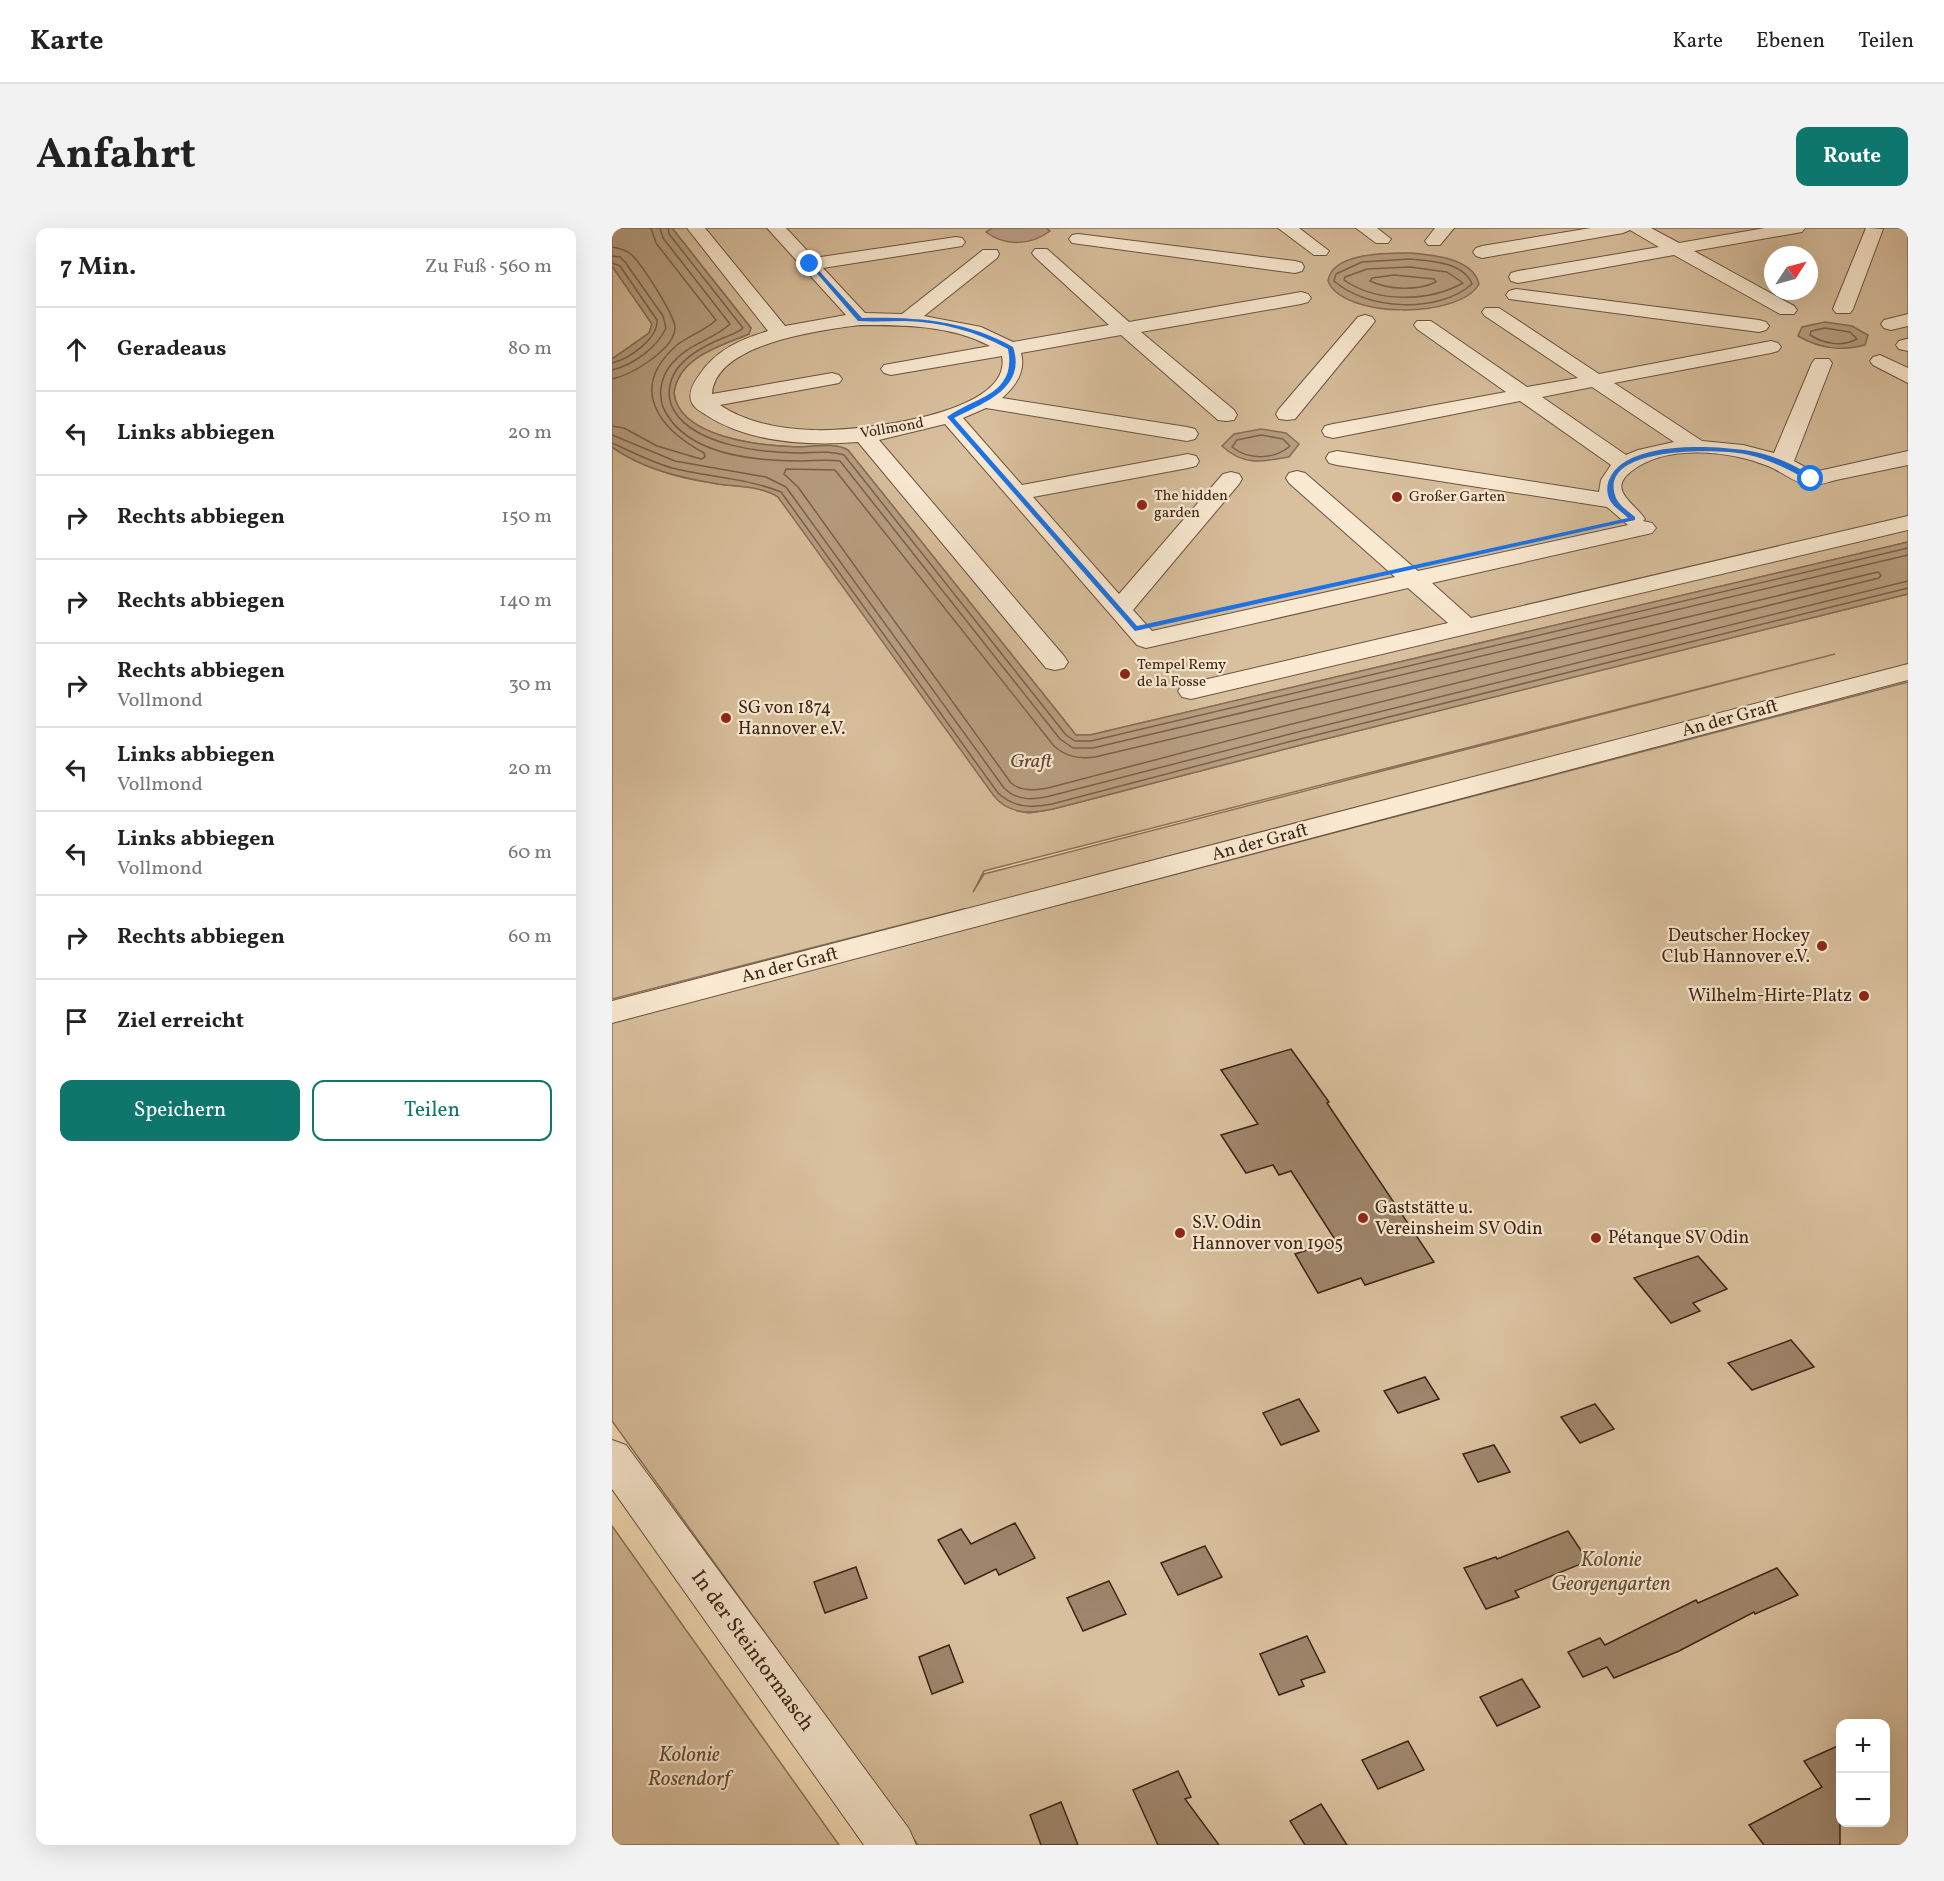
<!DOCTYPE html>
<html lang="de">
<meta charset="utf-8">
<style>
:root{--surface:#fff;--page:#f2f2f2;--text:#222;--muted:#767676;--line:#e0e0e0;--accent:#0f766e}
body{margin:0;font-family:Vollkorn,serif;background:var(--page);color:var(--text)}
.controls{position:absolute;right:18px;bottom:18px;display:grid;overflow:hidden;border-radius:12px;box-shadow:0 6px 24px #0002}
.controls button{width:54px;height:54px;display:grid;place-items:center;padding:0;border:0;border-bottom:2px solid var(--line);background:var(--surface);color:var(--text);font:30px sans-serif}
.compass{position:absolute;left:1152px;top:18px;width:54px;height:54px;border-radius:50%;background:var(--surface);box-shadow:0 6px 24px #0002;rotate:54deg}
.stop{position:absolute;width:18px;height:18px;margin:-14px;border:4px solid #1a73e8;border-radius:50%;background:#fff}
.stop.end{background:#1a73e8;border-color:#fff;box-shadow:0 2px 6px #0008}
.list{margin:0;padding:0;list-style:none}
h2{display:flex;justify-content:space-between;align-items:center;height:78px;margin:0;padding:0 24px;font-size:26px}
h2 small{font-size:20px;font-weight:400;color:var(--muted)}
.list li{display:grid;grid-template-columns:39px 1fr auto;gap:18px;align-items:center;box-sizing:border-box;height:84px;padding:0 24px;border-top:2px solid var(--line)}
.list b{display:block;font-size:22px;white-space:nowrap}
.list p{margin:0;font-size:20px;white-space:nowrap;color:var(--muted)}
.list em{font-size:20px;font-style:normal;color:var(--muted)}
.actions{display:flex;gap:12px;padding:18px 24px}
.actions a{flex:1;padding:14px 0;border:2px solid var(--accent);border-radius:12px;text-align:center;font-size:21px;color:var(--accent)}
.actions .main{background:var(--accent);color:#fff}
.icon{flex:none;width:33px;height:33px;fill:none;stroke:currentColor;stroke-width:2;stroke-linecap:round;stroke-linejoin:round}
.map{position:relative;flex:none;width:1296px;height:1617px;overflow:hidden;border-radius:12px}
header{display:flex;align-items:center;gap:36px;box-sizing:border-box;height:84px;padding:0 30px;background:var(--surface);border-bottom:2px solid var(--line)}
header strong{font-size:28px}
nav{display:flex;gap:33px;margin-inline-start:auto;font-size:21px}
.intro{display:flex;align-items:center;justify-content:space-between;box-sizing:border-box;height:144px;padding:0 36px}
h1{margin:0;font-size:42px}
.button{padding:15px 27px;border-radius:12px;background:var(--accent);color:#fff;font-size:21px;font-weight:700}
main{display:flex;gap:36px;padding:0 36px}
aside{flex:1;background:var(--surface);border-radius:12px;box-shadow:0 6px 24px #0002}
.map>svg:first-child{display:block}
.green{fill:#d8bf9d;stroke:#8a725a;stroke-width:1.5;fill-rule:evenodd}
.water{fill:#b89f82;stroke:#866e57;stroke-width:1.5}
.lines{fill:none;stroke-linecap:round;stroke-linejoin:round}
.shore{stroke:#7a624c;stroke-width:1.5}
.building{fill:#9e856b;stroke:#3c2417;stroke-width:1.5}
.minor-casing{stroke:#6b5340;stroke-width:2}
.minor{fill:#faead2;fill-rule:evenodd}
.route{fill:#1a73e8}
.poi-dot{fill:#8f2418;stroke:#faead2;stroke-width:2}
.labels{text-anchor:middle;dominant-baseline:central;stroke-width:4.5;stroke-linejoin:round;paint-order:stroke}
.far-street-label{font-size:15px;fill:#3c2417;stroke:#faead2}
.far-poi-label{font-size:15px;fill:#3c2417;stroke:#faead2;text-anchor:start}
.poi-label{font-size:18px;fill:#3c2417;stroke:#faead2;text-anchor:start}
.street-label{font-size:18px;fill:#3c2417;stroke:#faead2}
.water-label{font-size:20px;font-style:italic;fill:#614937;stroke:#faead2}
.near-park-label{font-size:21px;font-style:italic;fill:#634b38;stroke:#faead2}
.near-street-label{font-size:21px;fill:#3c2417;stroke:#faead2}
</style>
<header>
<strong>Karte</strong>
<nav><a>Karte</a><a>Ebenen</a><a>Teilen</a></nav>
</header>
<div class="intro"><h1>Anfahrt</h1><a class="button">Route</a></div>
<main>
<aside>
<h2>7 Min.<small>Zu Fuß · 560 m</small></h2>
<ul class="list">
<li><svg class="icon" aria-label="ahead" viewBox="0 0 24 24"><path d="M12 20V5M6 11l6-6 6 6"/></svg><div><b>Geradeaus</b></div><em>80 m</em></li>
<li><svg class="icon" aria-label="left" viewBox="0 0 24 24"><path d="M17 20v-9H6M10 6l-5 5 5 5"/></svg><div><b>Links abbiegen</b></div><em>20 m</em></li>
<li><svg class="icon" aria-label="right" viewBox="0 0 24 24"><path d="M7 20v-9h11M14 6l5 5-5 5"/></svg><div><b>Rechts abbiegen</b></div><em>150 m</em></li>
<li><svg class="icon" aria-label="right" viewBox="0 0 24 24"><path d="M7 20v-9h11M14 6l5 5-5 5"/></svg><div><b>Rechts abbiegen</b></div><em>140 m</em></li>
<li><svg class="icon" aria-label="right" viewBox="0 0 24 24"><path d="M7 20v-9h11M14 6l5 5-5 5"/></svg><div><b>Rechts abbiegen</b><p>Vollmond</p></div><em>30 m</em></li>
<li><svg class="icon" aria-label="left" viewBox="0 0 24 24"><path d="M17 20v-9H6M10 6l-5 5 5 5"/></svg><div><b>Links abbiegen</b><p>Vollmond</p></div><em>20 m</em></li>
<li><svg class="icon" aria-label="left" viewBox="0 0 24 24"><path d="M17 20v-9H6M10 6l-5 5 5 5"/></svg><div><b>Links abbiegen</b><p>Vollmond</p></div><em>60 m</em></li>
<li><svg class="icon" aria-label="right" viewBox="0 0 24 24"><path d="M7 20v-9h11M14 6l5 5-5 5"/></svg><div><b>Rechts abbiegen</b></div><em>60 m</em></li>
<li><svg class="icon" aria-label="arrive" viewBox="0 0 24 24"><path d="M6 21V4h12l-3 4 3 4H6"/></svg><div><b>Ziel erreicht</b></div></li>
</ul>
<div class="actions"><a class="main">Speichern</a><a>Teilen</a></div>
</aside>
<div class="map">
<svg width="1296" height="1617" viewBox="0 0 1296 1617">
<rect width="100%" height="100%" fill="#f8dfb9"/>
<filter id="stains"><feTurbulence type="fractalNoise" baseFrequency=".00333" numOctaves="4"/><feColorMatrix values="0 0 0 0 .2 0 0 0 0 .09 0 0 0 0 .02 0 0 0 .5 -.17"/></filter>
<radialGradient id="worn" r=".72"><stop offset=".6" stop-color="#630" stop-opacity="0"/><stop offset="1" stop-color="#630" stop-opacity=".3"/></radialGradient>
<!-- green -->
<g class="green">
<path d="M 60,0 L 1296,0 L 1296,314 L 478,507 L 464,507 L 236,222 C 222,214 201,219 186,219 C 150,218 67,210 62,165 C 66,130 109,116 137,106 L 139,100 ZM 1161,27 L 1197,27 L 1197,63 L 1161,63 Z"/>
<path d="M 0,38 L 40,96 L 37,105 L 0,131 Z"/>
<path d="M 0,219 C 30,240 66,250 101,255 C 121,259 149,257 166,269 L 405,583 L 417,585 L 441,581 L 681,519 L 1296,366 L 1296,440 L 348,688 L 352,681 L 0,771 ZM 1223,426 L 372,646 L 361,664 L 372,643 Z"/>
<path d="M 1296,454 L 1296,1617 L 306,1617 L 0,1193 L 0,794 ZM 1228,1496 L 1274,1496 L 1274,1594 L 1228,1594 Z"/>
<path d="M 0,1298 L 227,1617 L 0,1617 Z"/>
</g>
<!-- water -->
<g class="water">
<path d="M 0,0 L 60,0 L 139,100 L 137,106 C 109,118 66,129 62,165 C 67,210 150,218 186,219 C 201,219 222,214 236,222 L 464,507 L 478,507 L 1296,314 L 1296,366 L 681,519 L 441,581 C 420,586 397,587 382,568 L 166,269 C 150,258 125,259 106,256 C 69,250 31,241 0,219 L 0,131 L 37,105 L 40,96 L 0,38 Z"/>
<path d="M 380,0 L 434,0 L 438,3 C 420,17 393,19 374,4 Z"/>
<path d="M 798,25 C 821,27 861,30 867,56 C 848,91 731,91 716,53 C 720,24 776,25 798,25 Z"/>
<path d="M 1213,94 L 1240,98 L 1256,107 L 1253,117 C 1228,123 1209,121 1186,108 L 1190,99 Z"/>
<path d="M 649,201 L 674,205 L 687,216 L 677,229 C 650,234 631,238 610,218 L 622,206 Z"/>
</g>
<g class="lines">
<!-- shore -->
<g class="shore">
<path d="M 48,0 L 51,10 L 118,96 C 100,113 75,115 58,138 C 48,151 45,170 54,185 C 78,227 144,233 187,233 C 201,233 214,231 228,233 L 448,511 L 461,520 L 481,520 L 1296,327"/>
<path d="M 56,0 L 57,6 L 131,100 C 126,105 118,107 111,110 C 94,117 76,126 65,141 C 56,154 54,171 63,184 C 84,217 149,225 186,225 C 202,225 217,222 232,227 L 454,507 L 463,513 L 479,513 L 1296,320"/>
<path d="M 0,19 C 8,20 15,22 21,28 C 31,39 63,87 63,100 C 62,122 19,147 0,151"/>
<path d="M 0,28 L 8,29 L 13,34 L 51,88 L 54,100 C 45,120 21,137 0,142"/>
<path d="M 798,31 C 819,33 851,34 860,56 C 826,86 755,82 722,53 L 724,46 L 750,34 Z"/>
<path d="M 0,35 L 8,38 L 45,92 C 46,111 17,131 0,135"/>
<path d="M 798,39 L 835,44 L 851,55 C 817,74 765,75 732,52 L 733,49 L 755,41 Z"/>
<path d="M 782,47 L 822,51 L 824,54 C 805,63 777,62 758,53 L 760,50 Z"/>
<path d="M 1213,100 L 1238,104 L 1245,111 C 1230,119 1212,116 1198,107 L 1199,103 Z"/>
<path d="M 0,198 L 12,200 L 45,218 L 89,231 L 93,229 L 92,225 C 46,200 16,160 65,117 C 77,107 93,103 104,92 L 44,15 L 39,0"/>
<path d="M 0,207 L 63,233 L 154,249 L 174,259 L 392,560 C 405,573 421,572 438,568 L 678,506 L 1296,353"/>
<path d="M 649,207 L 671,211 L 678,218 C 662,232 636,232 620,219 L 625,212 Z"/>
<path d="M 0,215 C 20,224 39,234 60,240 C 96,249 134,250 169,264 L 386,565 C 402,580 420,580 440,576 L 680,513 L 1296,360"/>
<path d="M 174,241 L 223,242 L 442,518 C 454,529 467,531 483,529 L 1266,344 L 1269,347 L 1267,350 L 676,497 L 436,560 C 422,562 410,564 399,555 L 186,259 L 172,246 Z"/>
</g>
</g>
<!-- building -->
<g class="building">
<path d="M 679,821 L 717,874 L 715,875 L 822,1034 L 753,1057 L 749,1050 L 706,1065 L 683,1026 L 724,1013 L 679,943 L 667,947 L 661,937 L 634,945 L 609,907 L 646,896 L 609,842 Z"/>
<path d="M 1086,1028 L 1115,1061 L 1081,1075 L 1088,1083 L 1059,1095 L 1022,1050 Z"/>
<path d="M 1179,1112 L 1202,1139 L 1140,1162 L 1116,1135 Z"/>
<path d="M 813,1149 L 827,1171 L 786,1185 L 772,1163 Z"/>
<path d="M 687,1171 L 707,1203 L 669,1217 L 651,1185 Z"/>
<path d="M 983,1176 L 1002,1201 L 968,1215 L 949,1189 Z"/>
<path d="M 882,1217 L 898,1244 L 866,1254 L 851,1226 Z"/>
<path d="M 403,1295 L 423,1330 L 387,1347 L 384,1341 L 353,1356 L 326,1312 L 349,1301 L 359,1316 Z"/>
<path d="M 956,1303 L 976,1333 L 903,1363 L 907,1369 L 874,1381 L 852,1340 L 884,1329 L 885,1331 Z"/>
<path d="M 593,1318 L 610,1349 L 566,1367 L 549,1335 Z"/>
<path d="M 244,1339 L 255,1370 L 213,1385 L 202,1354 Z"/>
<path d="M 1165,1340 L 1186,1367 L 1143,1386 L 1142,1384 L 1067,1423 L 1002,1450 L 995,1439 L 971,1449 L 956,1424 L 988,1410 L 993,1417 L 1084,1372 L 1086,1375 Z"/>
<path d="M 497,1353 L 514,1386 L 471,1403 L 455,1370 Z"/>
<path d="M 695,1408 L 713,1444 L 689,1452 L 692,1458 L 667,1467 L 648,1426 Z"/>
<path d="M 337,1417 L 351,1454 L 320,1466 L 307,1429 Z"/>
<path d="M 910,1451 L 928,1479 L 885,1498 L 868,1469 Z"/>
<path d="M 796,1513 L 812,1542 L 766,1561 L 750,1532 Z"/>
<path d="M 1228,1517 L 1228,1617 L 1152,1617 L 1137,1597 L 1210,1559 L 1192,1533 Z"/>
<path d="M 566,1543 L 579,1569 L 573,1571 L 607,1617 L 546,1617 L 521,1562 Z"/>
<path d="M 449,1574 L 466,1617 L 429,1617 L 418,1587 Z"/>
<path d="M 709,1576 L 735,1617 L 693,1617 L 678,1593 Z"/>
</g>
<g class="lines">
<!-- minor casing -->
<g class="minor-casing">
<g id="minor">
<path d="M 75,0 L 93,0 L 173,98 L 234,87 L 155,0 L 174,0 L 202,30 L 344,9 L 350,10 L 353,14 L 350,18 L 344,19 L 211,40 L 253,85 L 290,86 L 371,22 L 385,22 L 387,26 L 385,30 L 312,88 L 369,99 L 401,114 L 497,97 L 423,29 L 420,25 L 423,21 L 435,21 L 517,94 L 689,64 L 696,66 L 699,70 L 696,74 L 689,76 L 529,104 L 622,182 L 625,187 L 622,192 L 614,193 L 606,192 L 509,107 L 409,125 C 414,143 404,158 390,170 L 575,199 L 583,201 L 586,206 L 583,211 L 575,213 L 374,180 L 351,190 L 410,257 L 576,226 L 584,228 L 587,233 L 584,238 L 576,240 L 421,269 L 507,366 L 611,246 L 619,244 L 627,246 L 630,251 L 627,256 L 521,382 L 540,403 L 783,349 L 677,255 L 674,250 L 677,245 L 685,243 L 693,245 L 806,343 L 1016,297 L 995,279 L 725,237 L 717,235 L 714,230 L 717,225 L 725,223 L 987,264 L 989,252 L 999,237 L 908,173 L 721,210 L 713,208 L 710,203 L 713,198 L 721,196 L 894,164 L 805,101 L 802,97 L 805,93 L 819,93 L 915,159 L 966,150 L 873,88 L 870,84 L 873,80 L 887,80 L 987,146 L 1159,113 L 1166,115 L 1169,119 L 1166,123 L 1159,125 L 1002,155 L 1090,213 L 1131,217 L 1162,225 L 1200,135 L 1203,131 L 1217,131 L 1220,135 L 1182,233 L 1202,244 L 1296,223 L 1296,237 C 1272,242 1248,247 1224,252 C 1216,254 1206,258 1197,257 C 1184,256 1169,243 1156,238 C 1120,223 1061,217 1027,238 C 991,260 1019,271 1033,291 L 1031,293 L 1040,295 L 1044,300 L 1040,305 L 820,355 L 859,390 L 1296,288 L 1296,302 L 579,471 L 570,469 L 566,463 L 570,457 L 836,395 L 796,360 L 534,420 L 525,417 L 333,196 L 267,212 L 452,428 L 456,434 L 452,440 L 443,442 L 434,440 L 246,214 C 197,218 137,215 94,187 C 90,184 83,181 80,175 C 75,165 82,154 88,146 C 104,122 129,111 156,103 ZM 248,97 C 292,97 338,97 378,118 L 272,137 L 269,141 L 272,145 L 279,147 L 390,128 C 402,188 239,204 200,202 C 168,201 135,195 108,177 L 227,155 L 230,151 L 227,147 L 220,145 L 100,166 C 103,115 210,102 248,97 ZM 980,159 L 1062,214 L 1026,222 L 1014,227 L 930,169 Z"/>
<path d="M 666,0 L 687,0 L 717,23 L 714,27 L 702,27 Z"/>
<path d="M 744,0 L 765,0 L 779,11 L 776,15 L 764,15 Z"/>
<path d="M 823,0 L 842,0 L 828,17 L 816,17 L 813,13 Z"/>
<path d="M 979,0 L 1039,0 L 1067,15 L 1153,0 L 1193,0 L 1190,4 L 1184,5 L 1082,23 L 1182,78 L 1185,82 L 1182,86 L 1168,86 L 1062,27 L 906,55 L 899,53 L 897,49 L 899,45 L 906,43 L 1047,19 L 1018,2 L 1011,5 L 870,30 L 864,28 L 861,24 L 864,20 L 870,18 Z"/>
<path d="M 1254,0 L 1271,1 L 1241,81 L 1238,85 L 1224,85 L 1221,81 Z"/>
<path d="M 466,6 L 683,33 L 690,35 L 692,39 L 690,43 L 683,45 L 460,15 L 457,11 L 460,7 Z"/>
<path d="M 904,61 L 1147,92 L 1154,94 L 1157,98 L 1154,102 L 1147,104 L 897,71 L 894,67 L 897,63 Z"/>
<path d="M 1296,86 L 1296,98 L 1279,102 L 1272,100 L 1269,96 L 1272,92 Z"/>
<path d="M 753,87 L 760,89 L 763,93 L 760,97 L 683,191 L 675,192 L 667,191 L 664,186 L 667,181 L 746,89 Z"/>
<path d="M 1294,111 L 1296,111 L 1296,123 L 1287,121 L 1284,117 L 1287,113 Z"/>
<path d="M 1268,127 L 1296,140 L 1296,155 L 1261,137 L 1258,133 L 1261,129 Z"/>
<path d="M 1296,436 L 1296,452 L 0,795 L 0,773 Z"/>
<path d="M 0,1212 L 14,1217 L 297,1601 L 304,1617 L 252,1617 L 0,1261 Z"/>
</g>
</g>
<!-- minor -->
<use href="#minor" class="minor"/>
</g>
<!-- route -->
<path class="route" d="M 196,35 L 200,35 L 250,90 C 303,89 353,92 401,119 C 415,160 372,175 342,190 L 525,398 L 1016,290 C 1011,285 1003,280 999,274 C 995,268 994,259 997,252 C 1012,213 1097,217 1132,222 C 1156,225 1184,236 1203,251 L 1197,253 C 1176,241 1157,231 1133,226 C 1106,221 983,217 1004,270 C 1007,277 1017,284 1023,289 L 1023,292 L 523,403 L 335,189 C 363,169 405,167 396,121 C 364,103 329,94 293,93 C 277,93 261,94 246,93 Z"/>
<!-- markers -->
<g class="poi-dot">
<circle cx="785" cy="269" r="6"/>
<circle cx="530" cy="277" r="6"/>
<circle cx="513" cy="446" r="6"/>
<circle cx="114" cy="490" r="6"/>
<circle cx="1210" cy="718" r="6"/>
<circle cx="1252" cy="768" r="6"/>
<circle cx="751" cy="990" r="6"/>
<circle cx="568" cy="1005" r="6"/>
<circle cx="984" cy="1010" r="6"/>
</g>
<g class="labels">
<!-- far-street labels -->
<g class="far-street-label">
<text transform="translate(280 201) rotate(-10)">Vollmond</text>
</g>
<!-- far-poi labels -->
<g class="far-poi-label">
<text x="542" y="268">The hidden<tspan x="542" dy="17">garden</tspan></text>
<text x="797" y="269">Großer Garten</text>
<text x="525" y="437">Tempel Remy<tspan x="525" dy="17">de la Fosse</tspan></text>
</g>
<!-- poi labels -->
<g class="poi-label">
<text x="126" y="480">SG von 1874<tspan x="126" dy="21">Hannover e.V.</tspan></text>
<text x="1198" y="708" text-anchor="end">Deutscher Hockey<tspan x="1198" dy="21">Club Hannover e.V.</tspan></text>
<text x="1240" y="768" text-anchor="end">Wilhelm-Hirte-Platz</text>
<text x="763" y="980">Gaststätte u.<tspan x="763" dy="21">Vereinsheim SV Odin</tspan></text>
<text x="580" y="995">S.V. Odin<tspan x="580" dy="21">Hannover von 1905</tspan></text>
<text x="996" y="1010">Pétanque SV Odin</text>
</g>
<!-- street labels -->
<g class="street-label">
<text transform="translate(1118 491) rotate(-15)">An der Graft</text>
<text transform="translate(648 615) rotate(-15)">An der Graft</text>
<text transform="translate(178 738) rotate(-14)">An der Graft</text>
</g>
<!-- water labels -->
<g class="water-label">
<text x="419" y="534">Graft</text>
</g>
<!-- near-park labels -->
<g class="near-park-label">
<text x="999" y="1332">Kolonie<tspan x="999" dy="24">Georgengarten</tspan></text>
<text x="77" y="1527">Kolonie<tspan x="77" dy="24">Rosendorf</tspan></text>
</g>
<!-- near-street labels -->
<g class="near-street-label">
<text transform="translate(140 1423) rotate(54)">In der Steintormasch</text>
</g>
</g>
<rect width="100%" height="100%" filter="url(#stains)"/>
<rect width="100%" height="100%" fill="url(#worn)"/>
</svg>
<div class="controls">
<button>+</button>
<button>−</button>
</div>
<svg class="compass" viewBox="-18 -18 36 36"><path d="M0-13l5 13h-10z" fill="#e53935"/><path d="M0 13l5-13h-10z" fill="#767676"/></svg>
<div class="stop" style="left:1199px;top:251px"></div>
<div class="stop end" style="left:198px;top:36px"></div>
</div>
</main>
